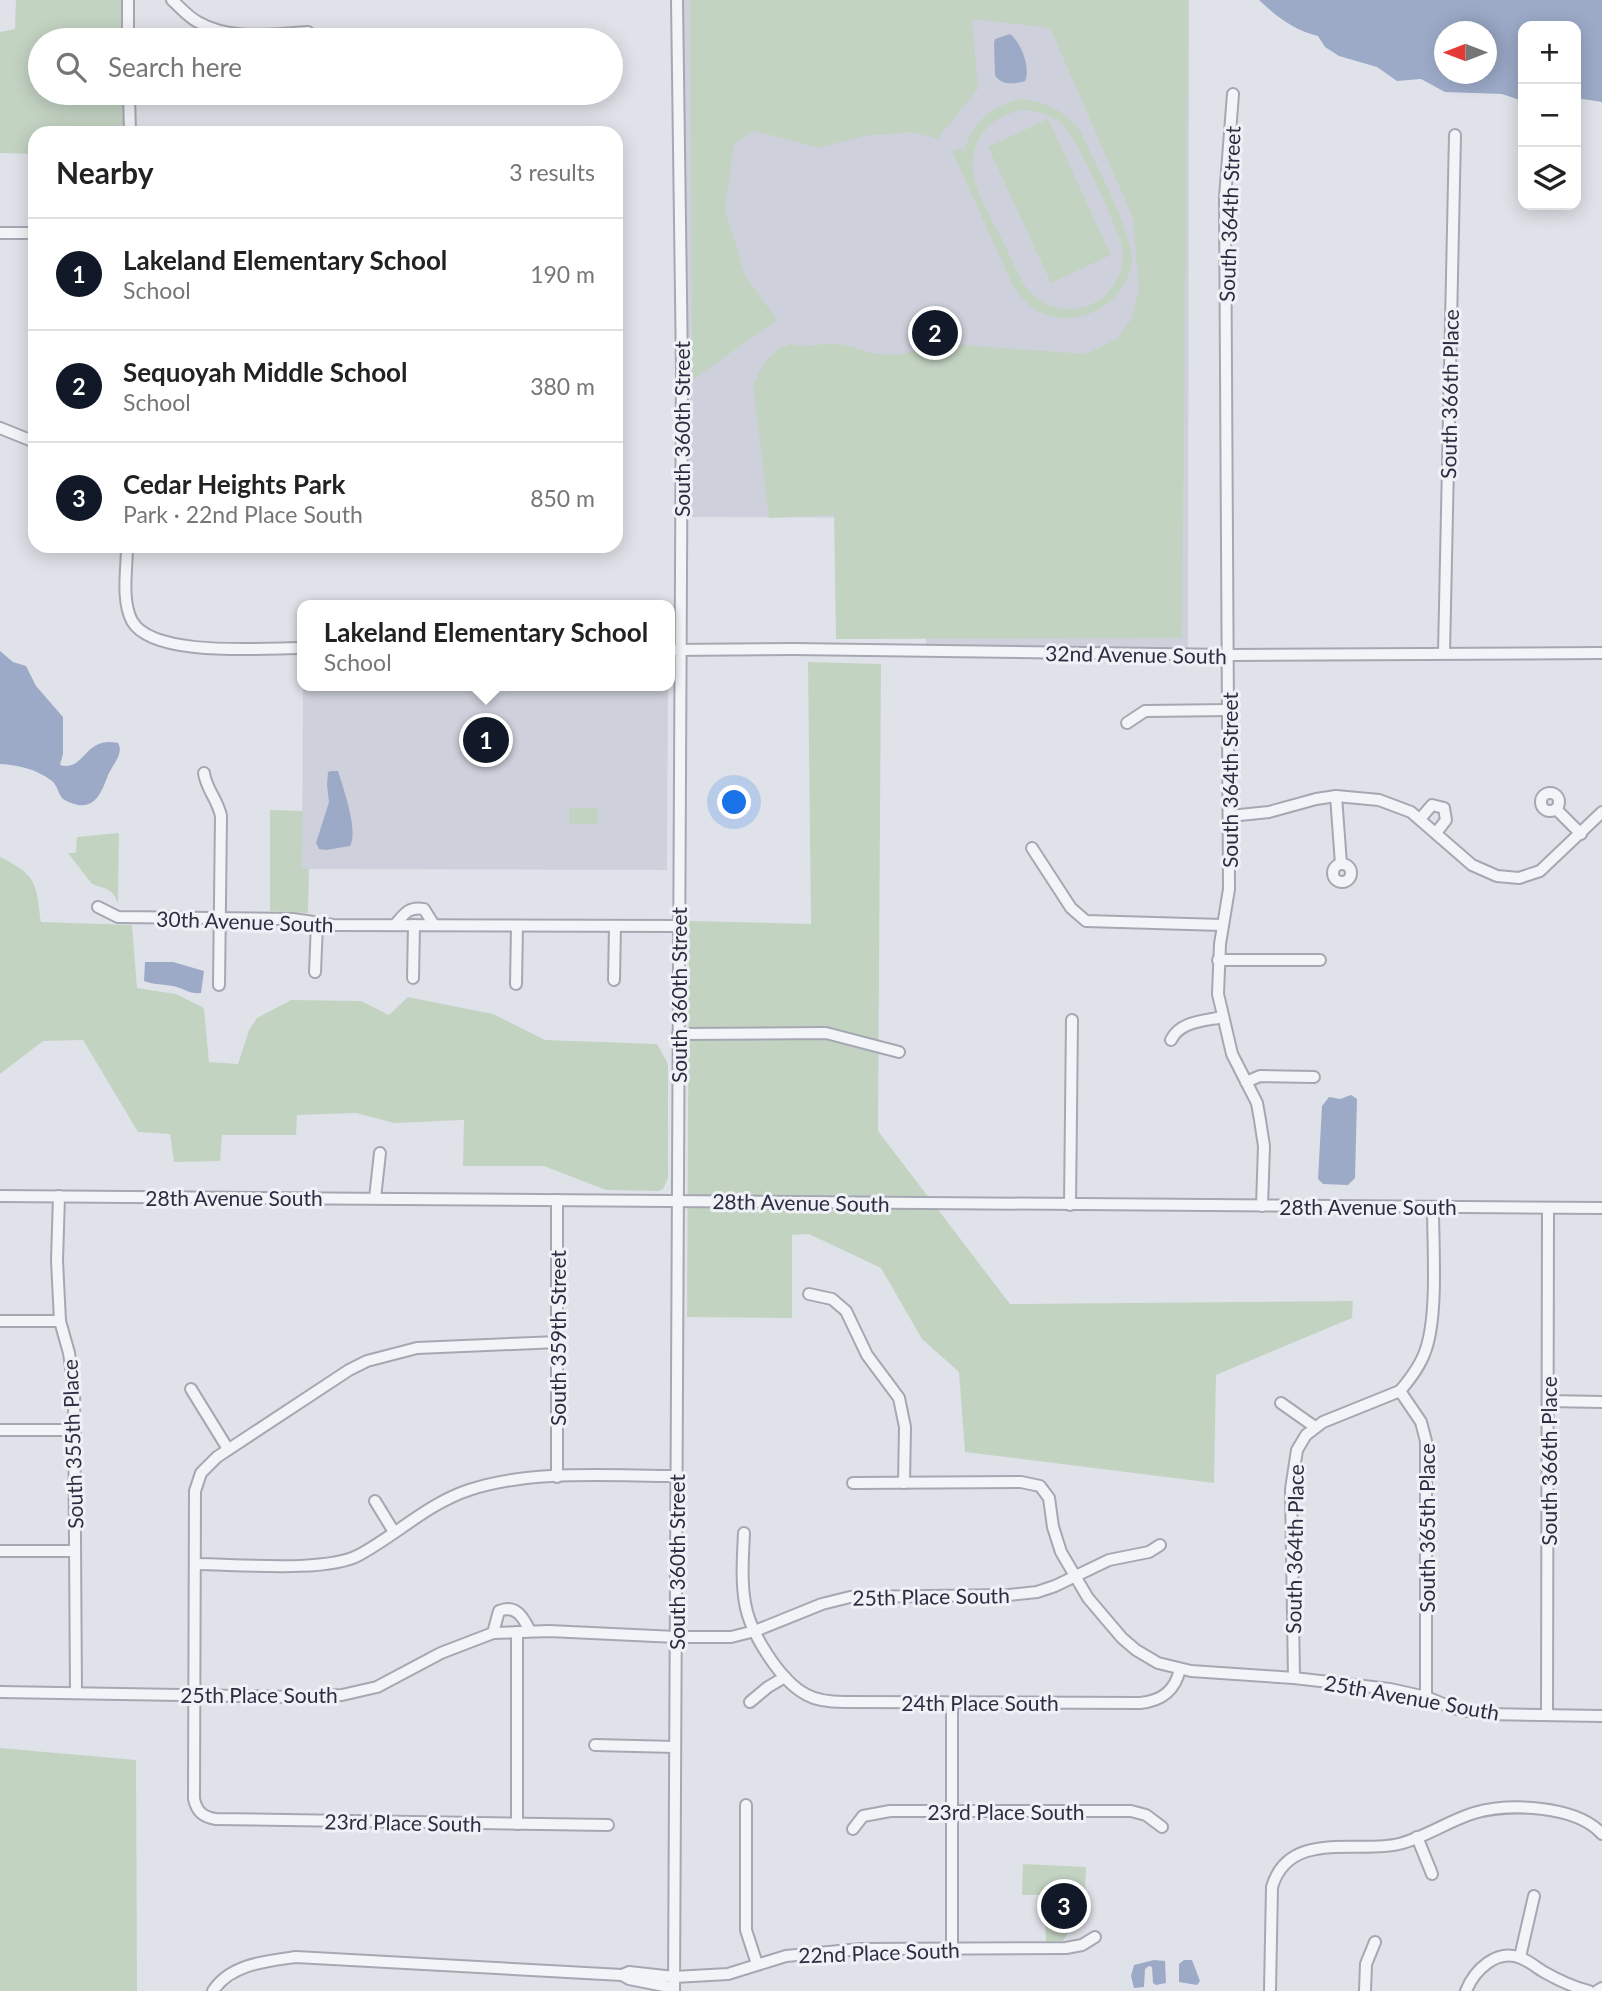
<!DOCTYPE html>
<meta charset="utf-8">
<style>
:root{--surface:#fff;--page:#f6f6f6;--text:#222;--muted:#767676;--line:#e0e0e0;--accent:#111827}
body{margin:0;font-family:Lato,sans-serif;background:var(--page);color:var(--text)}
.controls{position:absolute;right:21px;top:21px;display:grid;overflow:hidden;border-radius:14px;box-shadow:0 4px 18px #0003}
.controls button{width:63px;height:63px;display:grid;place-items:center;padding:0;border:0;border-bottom:2px solid var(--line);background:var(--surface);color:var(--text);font:35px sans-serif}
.compass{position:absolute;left:1434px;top:21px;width:63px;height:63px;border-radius:50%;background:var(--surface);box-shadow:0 4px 18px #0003;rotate:270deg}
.you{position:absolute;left:735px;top:803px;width:24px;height:24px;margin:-18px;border:5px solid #fff;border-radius:50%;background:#1a73e8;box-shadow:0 0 0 10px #1a73e833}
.badge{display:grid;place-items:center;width:46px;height:46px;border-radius:50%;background:var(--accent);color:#fff;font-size:23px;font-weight:700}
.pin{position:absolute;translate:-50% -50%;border:4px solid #fff;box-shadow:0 2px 7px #0006}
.popup{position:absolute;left:297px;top:600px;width:378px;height:91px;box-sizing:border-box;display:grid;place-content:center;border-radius:14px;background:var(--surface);filter:drop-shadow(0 2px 5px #0005);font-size:23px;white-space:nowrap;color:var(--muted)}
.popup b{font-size:26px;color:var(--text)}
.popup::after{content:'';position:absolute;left:50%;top:100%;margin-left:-14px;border:14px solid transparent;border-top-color:var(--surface)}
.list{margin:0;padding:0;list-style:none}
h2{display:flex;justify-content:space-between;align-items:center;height:91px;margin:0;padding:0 28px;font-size:30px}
h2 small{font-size:23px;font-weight:400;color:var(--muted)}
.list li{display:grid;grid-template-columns:46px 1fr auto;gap:21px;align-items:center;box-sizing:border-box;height:112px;padding:0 28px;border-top:2px solid var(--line)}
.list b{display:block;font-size:26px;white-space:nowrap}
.list p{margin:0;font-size:23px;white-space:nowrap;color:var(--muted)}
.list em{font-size:23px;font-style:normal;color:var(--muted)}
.icon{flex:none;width:38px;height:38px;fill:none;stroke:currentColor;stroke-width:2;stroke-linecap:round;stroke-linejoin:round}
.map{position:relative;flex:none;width:1602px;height:1991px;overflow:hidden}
.search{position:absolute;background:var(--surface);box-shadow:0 4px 18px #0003;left:28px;top:28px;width:595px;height:77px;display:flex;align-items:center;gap:18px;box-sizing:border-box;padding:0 24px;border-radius:38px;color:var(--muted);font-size:26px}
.panel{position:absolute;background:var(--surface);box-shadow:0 4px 18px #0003;left:28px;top:126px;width:595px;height:427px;border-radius:21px}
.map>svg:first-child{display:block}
.built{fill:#ced1db}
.green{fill:#c3d3c2;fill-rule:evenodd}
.water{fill:#9caac8;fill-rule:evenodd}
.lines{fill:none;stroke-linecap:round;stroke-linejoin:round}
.minor-casing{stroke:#a5a8b3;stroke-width:14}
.minor{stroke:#f3f4f7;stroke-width:10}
.labels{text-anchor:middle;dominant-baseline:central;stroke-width:6;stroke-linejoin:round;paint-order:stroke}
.street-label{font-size:21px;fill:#292e40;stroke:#f0f1f6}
</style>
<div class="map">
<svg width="1602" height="1991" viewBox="0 0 1602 1991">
<rect width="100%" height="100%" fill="#e0e2e9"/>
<!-- built -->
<g class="built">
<path d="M 677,0 L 1189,0 L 1188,655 L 926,650 L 926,518 L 680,517 Z"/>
<path d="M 303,686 L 668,686 L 667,870 L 302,869 Z"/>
</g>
<!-- green -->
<g class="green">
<path d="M 16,0 L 131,0 L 131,40 L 40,40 L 40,93 L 130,93 L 130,133 L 35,133 L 35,154 L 0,153 L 0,32 L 15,29 Z"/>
<path d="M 690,0 L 1188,0 L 1182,638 L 836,639 L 834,515 L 769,518 L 753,384 L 766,360 L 779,349 L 791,344 C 807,349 822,342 839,344 C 849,345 857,349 866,351 C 891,358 913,354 935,343 L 1086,354 L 1117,339 L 1131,319 L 1139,291 L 1133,218 L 1050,28 L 972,19 L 978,89 L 937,139 L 912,132 L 864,136 L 819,148 L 755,131 L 734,143 L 725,209 L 745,275 L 777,320 L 692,380 Z"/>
<path d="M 1018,99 C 1044,101 1063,109 1080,130 C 1094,162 1130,226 1132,258 C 1132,268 1127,280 1122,288 C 1101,320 1053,330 1025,301 C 1020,296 1016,289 1012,284 L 952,151 L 961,148 L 964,153 C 970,123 990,108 1018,99 ZM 1023,110 C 1038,111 1051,114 1063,125 C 1076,137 1123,236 1123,255 C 1123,273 1114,290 1099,300 C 1081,312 1057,312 1039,300 C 1020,287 1013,261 1003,241 C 987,209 957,168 983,133 C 993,119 1007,113 1023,110 Z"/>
<path d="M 1048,119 L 1111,255 L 1051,283 L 988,147 Z"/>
<path d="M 808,662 L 881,664 L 878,1131 L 1010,1304 L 1353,1301 L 1352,1318 L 1216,1375 L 1214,1483 L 965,1452 L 959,1372 L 922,1339 L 881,1268 L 809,1234 L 792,1235 L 792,1318 L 687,1317 L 689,921 L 811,924 Z"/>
<rect x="569" y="808" width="29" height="16"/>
<path d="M 270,810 L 303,811 L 302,868 L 309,869 L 308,913 L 270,911 Z"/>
<path d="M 119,833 L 118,896 L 118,904 C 114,888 104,889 92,884 L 68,853 L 76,853 L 77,837 Z"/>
<path d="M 0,857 C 38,876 36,883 41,922 L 132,925 L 137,988 L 176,994 L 204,1008 L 209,1062 L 238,1064 L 249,1030 L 257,1018 L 291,1000 L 361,1001 L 389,1015 L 408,997 L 493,1014 L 545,1040 L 657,1044 L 668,1064 L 668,1178 L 663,1189 L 659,1191 L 606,1190 L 544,1166 L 463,1166 L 464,1120 L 394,1123 L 356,1113 L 297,1115 L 296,1135 L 222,1135 L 220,1161 L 174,1162 L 170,1134 L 138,1132 L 83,1040 L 43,1041 L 0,1074 Z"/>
<path d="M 0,1748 L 136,1760 L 137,1991 L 0,1991 Z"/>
<path d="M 1023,1864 L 1086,1867 L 1084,1917 L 1074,1923 L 1063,1941 L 1046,1942 L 1044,1895 L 1022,1895 Z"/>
</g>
<!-- water -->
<g class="water">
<path d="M 1259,0 L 1602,0 L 1602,102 L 1576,98 L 1576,26 L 1523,26 L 1523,101 L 1502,94 L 1445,92 L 1421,79 L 1397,81 L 1377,67 L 1339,56 L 1325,47 L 1318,36 C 1294,30 1277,17 1259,0 ZM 1444,32 L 1486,32 L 1486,74 L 1444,74 Z"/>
<path d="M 1010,34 C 1021,42 1031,68 1025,81 C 1015,84 1001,86 995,75 L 994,43 L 995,39 Z"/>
<path d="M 0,651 L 13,662 L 26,666 L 36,686 L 63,717 L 63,754 L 60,765 C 86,772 83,736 118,743 C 124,753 114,763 109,773 C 103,787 98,808 78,805 C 74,804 67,802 63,799 C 58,794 58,786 52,781 C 36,769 19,765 0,764 Z"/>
<path d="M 331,771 L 338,771 C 343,787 359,832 350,846 L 326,850 L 319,849 L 316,843 L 329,802 L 327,785 L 328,772 Z"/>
<path d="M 145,962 L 173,962 L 204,971 L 201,993 C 191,995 183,988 173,986 C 163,984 154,985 144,981 Z"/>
<path d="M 1351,1095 L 1357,1099 L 1355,1178 L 1348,1185 L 1323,1184 L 1318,1179 L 1322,1106 L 1329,1097 L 1340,1099 Z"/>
<path d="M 1154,1960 L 1165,1961 L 1166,1983 L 1156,1985 L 1153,1983 L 1152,1967 L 1149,1966 L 1145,1969 L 1144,1987 L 1134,1988 L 1131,1976 L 1134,1965 Z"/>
<path d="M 1184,1960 L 1192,1960 L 1200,1981 L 1197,1985 L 1179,1982 L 1179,1964 Z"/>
</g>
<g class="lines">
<!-- minor casing -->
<g class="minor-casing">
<g id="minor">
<path d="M 128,0 L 128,40"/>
<path d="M 172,0 C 180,7 188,17 198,22 C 231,41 272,34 308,32"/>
<path d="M 129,93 L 130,133"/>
<path d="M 1233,94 L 1225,197 L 1229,889 L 1220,944 L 1218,994 L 1232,1054 L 1257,1103 L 1260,1120 L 1264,1146 L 1262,1206"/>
<path d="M 0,233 L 35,233"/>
<path d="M 0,428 L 35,442"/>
<path d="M 127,546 C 127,569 121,600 132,621 C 153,658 264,648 302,648"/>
<path d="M 670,650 L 793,649 L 1228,655 L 1602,653"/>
<path d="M 1444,653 L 1455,135"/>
<path d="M 1127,723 L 1145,711 L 1229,710"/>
<path d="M 204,773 C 206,789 218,800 221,816 L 219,985"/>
<circle cx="1550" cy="802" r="9"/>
<path d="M 1336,796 L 1341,864"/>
<path d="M 1556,809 L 1581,834"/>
<path d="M 1230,816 L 1269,812 L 1316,799 L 1336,796 L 1379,800 L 1411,812 L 1472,865 L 1497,876 L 1519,878 L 1540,871 L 1602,812"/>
<path d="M 1420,819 L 1432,805 L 1444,808 L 1446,820 L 1436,833"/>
<path d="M 1032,848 L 1071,908 L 1086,921 L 1222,925"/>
<circle cx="1342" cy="873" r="9"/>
<path d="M 98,907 L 118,917 L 293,919 L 333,925 L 678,926"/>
<path d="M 395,925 C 404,914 409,906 424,909 L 434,925"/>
<path d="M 1218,960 L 1320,960"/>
<path d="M 315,972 L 317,923"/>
<path d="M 413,978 L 414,925"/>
<path d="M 614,980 L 615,926"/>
<path d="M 516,984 L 517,926"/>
<path d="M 678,1034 L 826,1033 L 899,1052"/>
<path d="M 1171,1040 C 1180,1021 1204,1021 1223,1017"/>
<path d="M 1246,1082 L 1260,1076 L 1314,1077"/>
<path d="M 0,1196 L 1602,1208"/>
<path d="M 59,1196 L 57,1261 L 60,1321 L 69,1353 L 74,1388 L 76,1693"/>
<path d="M 375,1198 L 380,1153"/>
<path d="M 557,1200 L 557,1477"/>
<path d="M 1070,1205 L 1072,1020"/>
<path d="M 809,1294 L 832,1299 L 846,1311 L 867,1355 L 899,1398 L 905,1427 L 904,1483"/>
<path d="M 0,1321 L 60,1321"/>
<path d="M 558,1342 L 417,1348 L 367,1361 L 349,1370 L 217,1457 L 201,1473 L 195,1491 L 194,1799 C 197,1812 203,1817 216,1819 L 608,1825"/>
<path d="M 191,1389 L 228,1449"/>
<path d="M 1548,1401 L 1602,1402"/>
<path d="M 1281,1403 L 1315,1427"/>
<path d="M 0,1430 L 75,1430"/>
<path d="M 853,1483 L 1021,1482 L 1040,1486 L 1049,1498 L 1053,1527 L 1061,1552 L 1088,1598 L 1122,1638 L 1136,1650 L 1158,1663 L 1191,1671 L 1294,1678 L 1390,1689 L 1426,1697 L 1453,1708 L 1485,1714 L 1602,1716"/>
<path d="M 375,1501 L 394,1532"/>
<path d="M 744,1533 C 743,1556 741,1580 745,1603 C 750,1633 780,1681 807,1695 C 818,1701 832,1702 844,1702 L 1140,1703 C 1162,1701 1175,1691 1180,1669"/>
<path d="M 0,1551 L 75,1551"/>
<path d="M 195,1564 C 235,1564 326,1573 359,1555 C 396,1535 429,1503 469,1490 C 532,1469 611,1476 676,1476"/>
<path d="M 493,1633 L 499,1611 C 516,1604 523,1617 530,1631"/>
<path d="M 1294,1678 L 1291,1489 L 1297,1450 L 1306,1435 L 1323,1422 L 1400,1391"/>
<path d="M 0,1692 L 299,1697 L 342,1695 L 377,1687 L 441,1653 L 493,1633 L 549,1631 L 676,1637 L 731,1637 L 755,1631 L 822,1604 L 850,1597 L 1009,1595 L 1037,1592 L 1055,1586 L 1109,1560 L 1149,1552 L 1160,1545"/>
<path d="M 1426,1697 L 1426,1441 L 1421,1422 L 1400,1391 C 1411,1378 1421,1365 1426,1349 C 1438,1313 1433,1247 1433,1207"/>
<path d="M 750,1702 L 768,1687 L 785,1677"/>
<path d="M 952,1702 L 952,1948"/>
<path d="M 1547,1715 L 1548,1208"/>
<path d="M 595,1745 L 675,1747"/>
<path d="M 746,1805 L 746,1930 L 757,1964"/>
<path d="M 517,1824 L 517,1632"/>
<path d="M 853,1829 L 863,1816 L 890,1811 L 1131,1811 L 1146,1815 L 1162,1827"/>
<path d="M 1417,1837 L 1432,1874"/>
<path d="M 1520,1957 L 1534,1896"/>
<path d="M 622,1975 L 629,1979 L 674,1988"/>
<path d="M 213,1991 C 230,1964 267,1961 296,1957 L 622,1975 L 629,1972 L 674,1977 L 728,1974 L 786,1956 L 861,1949 L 1066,1948 L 1082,1945 L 1095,1937"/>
<path d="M 674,1991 L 682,369 L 677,0"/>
<path d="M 1270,1991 L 1272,1887 C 1289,1829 1358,1854 1399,1844 C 1426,1837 1448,1821 1474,1813 C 1509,1803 1576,1805 1602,1834"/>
<path d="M 1365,1991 L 1366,1964 L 1375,1942"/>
<path d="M 1466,1991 C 1474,1971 1496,1948 1521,1958 C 1529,1961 1537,1968 1544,1972 C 1558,1980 1573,1987 1589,1991"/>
<path d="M 1597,1991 L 1602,1988"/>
</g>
</g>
<!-- minor -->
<use href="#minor" class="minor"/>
</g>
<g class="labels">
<!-- street labels -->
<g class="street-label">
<text transform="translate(1229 214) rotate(-88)">South 364th Street</text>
<text transform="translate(1449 394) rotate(-89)">South 366th Place</text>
<text transform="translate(681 429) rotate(-90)">South 360th Street</text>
<text transform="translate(1136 654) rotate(1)">32nd Avenue South</text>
<text transform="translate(1229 780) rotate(-90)">South 364th Street</text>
<text transform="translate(245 921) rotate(2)">30th Avenue South</text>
<text transform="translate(678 995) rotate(-90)">South 360th Street</text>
<text x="234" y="1197">28th Avenue South</text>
<text transform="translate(801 1202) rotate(1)">28th Avenue South</text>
<text x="1368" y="1206">28th Avenue South</text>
<text transform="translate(557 1338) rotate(-90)">South 359th Street</text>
<text transform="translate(72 1444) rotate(-92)">South 355th Place</text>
<text transform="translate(1548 1461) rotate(-90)">South 366th Place</text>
<text transform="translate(1426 1528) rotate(-90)">South 365th Place</text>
<text transform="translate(1294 1549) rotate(-89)">South 364th Place</text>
<text transform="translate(676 1562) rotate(-90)">South 360th Street</text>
<text transform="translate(931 1596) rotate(-1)">25th Place South</text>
<text x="259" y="1694">25th Place South</text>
<text transform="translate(1412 1697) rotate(10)">25th Avenue South</text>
<text x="980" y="1702">24th Place South</text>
<text x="1006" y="1811">23rd Place South</text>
<text transform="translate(403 1822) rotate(1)">23rd Place South</text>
<text transform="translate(879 1952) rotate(-2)">22nd Place South</text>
</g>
</g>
</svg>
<div class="controls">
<button>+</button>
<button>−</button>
<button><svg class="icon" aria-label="layers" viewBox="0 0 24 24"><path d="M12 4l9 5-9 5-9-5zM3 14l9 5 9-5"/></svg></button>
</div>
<svg class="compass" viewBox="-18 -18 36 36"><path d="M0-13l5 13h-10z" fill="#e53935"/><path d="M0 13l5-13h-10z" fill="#767676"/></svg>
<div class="you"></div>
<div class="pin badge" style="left:486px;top:740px">1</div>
<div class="popup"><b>Lakeland Elementary School</b>School</div>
<div class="pin badge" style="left:935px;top:333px">2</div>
<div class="pin badge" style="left:1064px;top:1906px">3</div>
<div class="search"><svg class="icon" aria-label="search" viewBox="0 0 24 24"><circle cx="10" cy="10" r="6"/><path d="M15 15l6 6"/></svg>Search here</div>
<section class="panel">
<h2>Nearby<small>3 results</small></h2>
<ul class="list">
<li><span class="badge">1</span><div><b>Lakeland Elementary School</b><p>School</p></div><em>190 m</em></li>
<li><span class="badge">2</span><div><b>Sequoyah Middle School</b><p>School</p></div><em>380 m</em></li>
<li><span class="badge">3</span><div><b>Cedar Heights Park</b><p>Park · 22nd Place South</p></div><em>850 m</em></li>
</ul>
</section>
</div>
